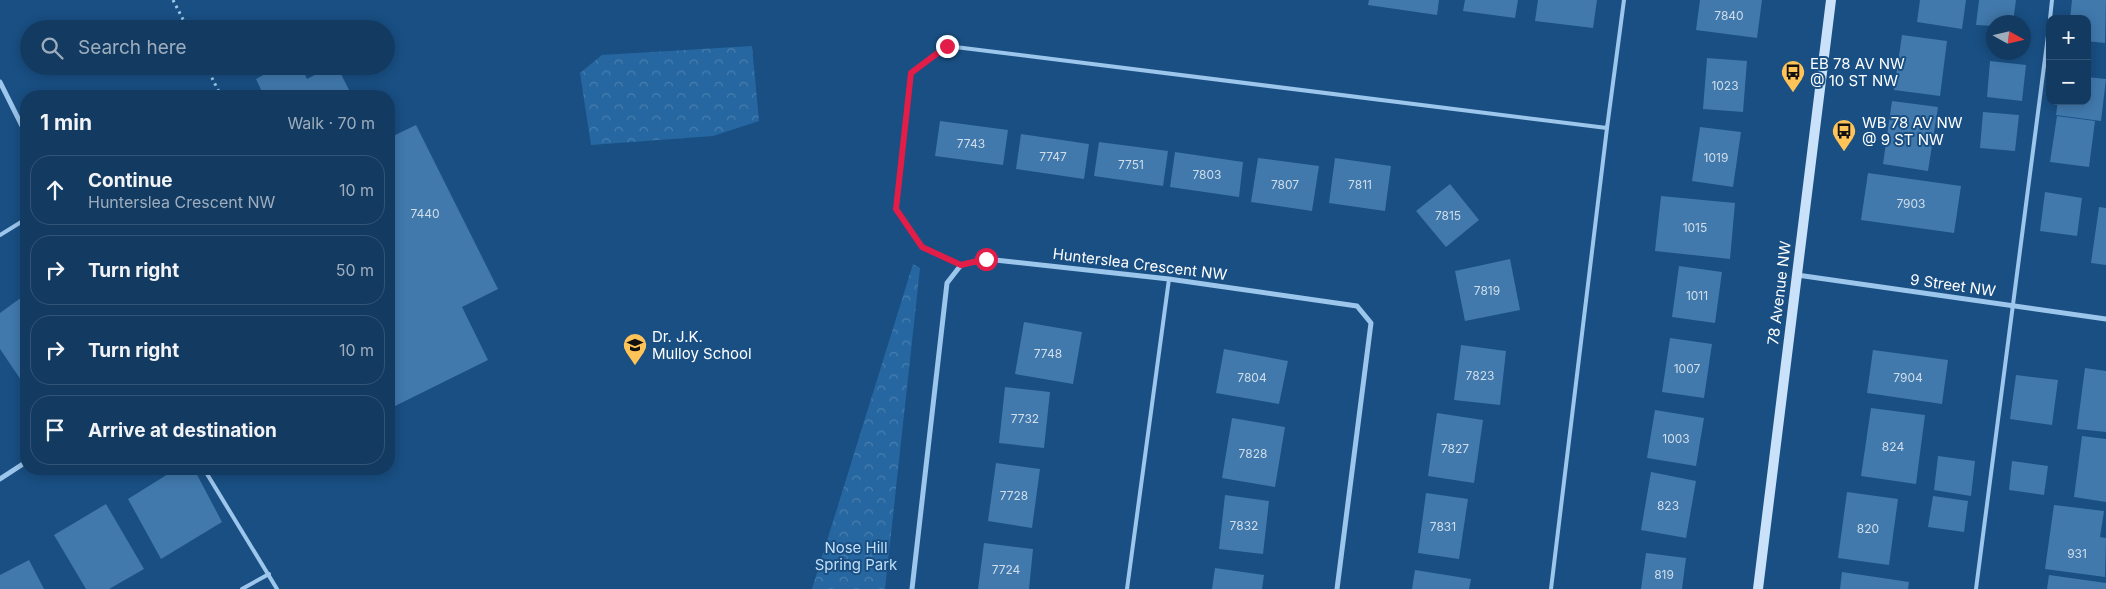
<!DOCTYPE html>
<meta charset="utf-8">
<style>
:root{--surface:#133b62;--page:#20466b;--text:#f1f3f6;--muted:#9dadbe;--line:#325577}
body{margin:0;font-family:Inter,sans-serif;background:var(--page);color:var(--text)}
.controls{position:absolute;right:15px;top:15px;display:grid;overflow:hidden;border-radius:10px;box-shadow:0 2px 12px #0003}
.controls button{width:45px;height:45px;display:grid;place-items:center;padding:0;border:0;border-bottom:1px solid var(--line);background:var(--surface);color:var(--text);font:25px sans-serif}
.compass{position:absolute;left:1986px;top:15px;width:45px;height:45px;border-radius:50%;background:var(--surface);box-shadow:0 2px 12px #0003;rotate:98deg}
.stop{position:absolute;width:15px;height:15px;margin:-11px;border:4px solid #e11d48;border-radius:50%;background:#fff}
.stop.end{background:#e11d48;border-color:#fff;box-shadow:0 1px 5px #0008}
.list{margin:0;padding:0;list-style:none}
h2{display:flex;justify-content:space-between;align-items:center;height:65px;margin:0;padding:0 20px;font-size:21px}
h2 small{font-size:16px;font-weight:400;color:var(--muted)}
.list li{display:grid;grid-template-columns:32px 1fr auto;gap:15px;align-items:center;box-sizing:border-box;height:70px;margin:0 10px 10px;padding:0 10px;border:1px solid var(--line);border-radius:20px}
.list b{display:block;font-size:19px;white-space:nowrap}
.list p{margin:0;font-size:16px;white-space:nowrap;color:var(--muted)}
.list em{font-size:16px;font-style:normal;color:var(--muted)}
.icon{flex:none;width:28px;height:28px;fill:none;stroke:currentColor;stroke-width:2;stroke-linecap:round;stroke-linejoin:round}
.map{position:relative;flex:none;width:2106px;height:589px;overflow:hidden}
.search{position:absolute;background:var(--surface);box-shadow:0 2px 12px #0003;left:20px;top:20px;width:375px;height:55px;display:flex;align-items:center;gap:12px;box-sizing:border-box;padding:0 18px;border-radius:28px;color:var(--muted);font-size:19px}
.panel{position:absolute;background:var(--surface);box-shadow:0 2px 12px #0003;left:20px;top:90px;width:375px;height:385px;border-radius:20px}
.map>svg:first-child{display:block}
.park{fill:url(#park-crowns)}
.building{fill:#4179ad}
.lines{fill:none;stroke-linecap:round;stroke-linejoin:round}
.path{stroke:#9dc6ec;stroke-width:3;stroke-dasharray:2.5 4;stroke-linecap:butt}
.lane{stroke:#9dc6ec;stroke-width:4}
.street{stroke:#9dc6ec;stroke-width:5}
.secondary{stroke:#c9e1f9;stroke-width:10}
.route{stroke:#e11d48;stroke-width:6}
.labels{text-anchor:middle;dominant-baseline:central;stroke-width:4;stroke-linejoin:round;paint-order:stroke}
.number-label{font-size:12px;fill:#d0deea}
.poi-label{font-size:15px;fill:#fff;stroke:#194f83;text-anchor:start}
.street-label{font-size:15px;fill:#fff;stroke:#194f83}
.park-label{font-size:15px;fill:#c2dff9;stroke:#194f83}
</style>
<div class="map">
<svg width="2106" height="589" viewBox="0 0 2106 589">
<defs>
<pattern id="park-crowns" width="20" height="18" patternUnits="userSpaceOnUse" patternTransform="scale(1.25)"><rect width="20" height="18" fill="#2767a1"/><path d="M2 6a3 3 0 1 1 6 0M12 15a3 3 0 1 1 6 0" fill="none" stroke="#477eaf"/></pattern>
</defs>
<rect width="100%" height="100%" fill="#194f83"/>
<!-- park -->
<g class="park">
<path d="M 752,46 L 759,121 L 713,136 L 591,145 L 580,73 L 602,55 Z"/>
<path d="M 913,264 L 920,268 L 885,589 L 812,589 Z"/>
</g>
<!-- building -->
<g class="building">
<path d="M 1369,0 L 1439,0 L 1437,15 L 1368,5 Z"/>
<path d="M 1465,0 L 1518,0 L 1515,18 L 1463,11 Z"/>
<path d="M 1538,0 L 1597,0 L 1593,28 L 1535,21 Z"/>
<path d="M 1700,0 L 1762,0 L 1757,38 L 1696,30 Z"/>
<path d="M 1920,0 L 1966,0 L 1962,29 L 1917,22 Z"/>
<path d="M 1979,0 L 2016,0 L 2013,22 L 1994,22 L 1994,26 L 1976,25 Z"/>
<path d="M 2072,0 L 2106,0 L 2105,43 L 2087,41 L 2087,19 L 2070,19 Z"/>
<path d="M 1902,35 L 1947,41 L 1940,96 L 1894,90 Z"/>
<path d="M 1707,58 L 1747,61 L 1743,112 L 1703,109 Z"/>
<path d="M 1990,61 L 2026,65 L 2022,101 L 1987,97 Z"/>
<path d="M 280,66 L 301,66 L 307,79 L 332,66 L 337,66 L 352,96 L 264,96 L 256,79 Z"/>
<path d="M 2087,77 L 2106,79 L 2101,121 L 2056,115 L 2058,101 L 2087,101 Z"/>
<path d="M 1892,101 L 1938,107 L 1928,171 L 1883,164 Z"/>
<path d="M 1983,112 L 2019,115 L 2015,151 L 1980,148 Z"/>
<path d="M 2057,116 L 2095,121 L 2089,167 L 2050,162 Z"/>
<path d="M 940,121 L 1008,130 L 1003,165 L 935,156 Z"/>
<path d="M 416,125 L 498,289 L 462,307 L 488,360 L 389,409 L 389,138 Z"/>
<path d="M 1700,127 L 1741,132 L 1733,187 L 1692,181 Z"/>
<path d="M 1021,134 L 1089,144 L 1084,179 L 1016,169 Z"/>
<path d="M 1099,142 L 1168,151 L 1163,186 L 1094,176 Z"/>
<path d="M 1175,152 L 1243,162 L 1239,197 L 1170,187 Z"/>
<path d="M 1258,158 L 1319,166 L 1312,211 L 1251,202 Z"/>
<path d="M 1335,158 L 1391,166 L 1385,211 L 1329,203 Z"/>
<path d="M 1868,173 L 1961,186 L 1954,233 L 1861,220 Z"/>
<path d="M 1450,184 L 1479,220 L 1446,247 L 1416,211 Z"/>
<path d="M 2045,192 L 2082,198 L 2077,236 L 2040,231 Z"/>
<path d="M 1661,196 L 1735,203 L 1730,259 L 1655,251 Z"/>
<path d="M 2099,207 L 2106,208 L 2106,265 L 2091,263 Z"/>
<path d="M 1510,259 L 1520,310 L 1465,321 L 1455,271 Z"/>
<path d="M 1679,266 L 1722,272 L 1715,323 L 1672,317 Z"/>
<path d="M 26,294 L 26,381 L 23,383 L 0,349 L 0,313 Z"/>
<path d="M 1024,322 L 1082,332 L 1073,384 L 1015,374 Z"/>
<path d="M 1670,338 L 1712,344 L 1704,398 L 1662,392 Z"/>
<path d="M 1461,345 L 1506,351 L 1500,405 L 1454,400 Z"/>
<path d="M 1224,349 L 1288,361 L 1279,404 L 1216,393 Z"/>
<path d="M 1873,350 L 1948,360 L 1942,404 L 1867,393 Z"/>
<path d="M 2085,368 L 2106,371 L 2106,432 L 2077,429 Z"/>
<path d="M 2016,375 L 2058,380 L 2052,425 L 2010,419 Z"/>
<path d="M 1005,387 L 1050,392 L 1044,448 L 999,443 Z"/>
<path d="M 1871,408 L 1925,415 L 1916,484 L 1861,476 Z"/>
<path d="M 1655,410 L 1704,418 L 1696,466 L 1647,458 Z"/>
<path d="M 1437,413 L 1483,420 L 1474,483 L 1428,476 Z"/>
<path d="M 1232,418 L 1285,427 L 1275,487 L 1222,478 Z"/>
<path d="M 2082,436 L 2106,439 L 2106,502 L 2074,497 Z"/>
<path d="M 1938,456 L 1975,461 L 1971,496 L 1934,490 Z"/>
<path d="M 2012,461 L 2048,466 L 2044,495 L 2009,490 Z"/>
<path d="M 996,463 L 1040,469 L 1032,528 L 988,521 Z"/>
<path d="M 176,469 L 194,469 L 222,522 L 161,559 L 128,499 Z"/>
<path d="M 1651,472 L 1696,481 L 1686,538 L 1641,530 Z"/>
<path d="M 1847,492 L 1898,499 L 1889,565 L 1838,558 Z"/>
<path d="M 1426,493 L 1468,499 L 1459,559 L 1418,553 Z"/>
<path d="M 1225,495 L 1269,501 L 1263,554 L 1219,549 Z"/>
<path d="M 1933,496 L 1968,501 L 1964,532 L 1928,527 Z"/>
<path d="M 106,504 L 144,569 L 109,589 L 86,589 L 54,535 Z"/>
<path d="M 2054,505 L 2104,511 L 2100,537 L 2106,538 L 2105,577 L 2045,569 Z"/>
<path d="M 984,543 L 1033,549 L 1029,589 L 978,589 Z"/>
<path d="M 1646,553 L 1686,558 L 1682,589 L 1641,589 Z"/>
<path d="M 29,560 L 44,589 L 0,589 L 0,575 Z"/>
<path d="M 1215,568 L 1264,575 L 1262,589 L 1212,589 Z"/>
<path d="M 1415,570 L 1471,579 L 1469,589 L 1412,589 Z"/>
<path d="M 1842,572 L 1909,582 L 1908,589 L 1840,589 Z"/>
<path d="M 2049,575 L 2106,583 L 2106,589 L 2047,589 Z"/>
</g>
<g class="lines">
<!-- path -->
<g class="path">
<path d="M 173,0 L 188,29"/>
<path d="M 206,66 L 221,96"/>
</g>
<!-- lane -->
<g class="lane">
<path d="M 2050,19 L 2052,0"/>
<path d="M 0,235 L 26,219"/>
<path d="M 961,265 L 922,247 L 896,209 L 911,73 L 947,46 L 1607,128 L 1624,0"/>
<path d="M 204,469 L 277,589"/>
<path d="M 242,589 L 269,574"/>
<path d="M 1127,589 L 1169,279"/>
<path d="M 1551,589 L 1607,128"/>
<path d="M 1976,589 L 2050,20"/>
</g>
<!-- street -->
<g class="street">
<path d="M 0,82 L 26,134"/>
<path d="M 1797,275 L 2106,319"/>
<path d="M 0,479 L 26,462"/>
<path d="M 912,589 L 947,283 L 961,265 L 986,259 L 1169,279 L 1357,306 L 1371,323 L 1337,589"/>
</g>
<!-- secondary -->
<path class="secondary" d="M 1758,589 L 1831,0"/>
</g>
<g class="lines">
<!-- route -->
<path class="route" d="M 947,46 L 911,73 L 896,209 L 922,247 L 961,265 L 986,259"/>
</g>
<!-- icons -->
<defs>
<g id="bus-pin" transform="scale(1.25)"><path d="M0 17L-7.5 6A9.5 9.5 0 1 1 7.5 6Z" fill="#ffc358" stroke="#194f83"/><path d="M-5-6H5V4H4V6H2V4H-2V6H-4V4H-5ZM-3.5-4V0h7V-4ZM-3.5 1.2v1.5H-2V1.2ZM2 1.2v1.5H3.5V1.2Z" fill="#111"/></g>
<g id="school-pin" transform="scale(1.25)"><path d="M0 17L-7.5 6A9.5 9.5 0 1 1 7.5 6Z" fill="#ffc358" stroke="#194f83"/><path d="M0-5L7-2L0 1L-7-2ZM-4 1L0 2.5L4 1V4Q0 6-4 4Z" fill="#111"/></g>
</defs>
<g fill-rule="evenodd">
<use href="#bus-pin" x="1793" y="72"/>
<use href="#bus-pin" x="1844" y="131"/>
<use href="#school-pin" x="635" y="345"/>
</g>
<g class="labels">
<!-- number labels -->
<g class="number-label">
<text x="1729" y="15">7840</text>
<text x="1725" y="85">1023</text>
<text x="971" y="143">7743</text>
<text x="1053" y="156">7747</text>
<text x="1716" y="157">1019</text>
<text x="1131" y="164">7751</text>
<text x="1207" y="174">7803</text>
<text x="1285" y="184">7807</text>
<text x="1360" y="184">7811</text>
<text x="1911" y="203">7903</text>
<text x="425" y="213">7440</text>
<text x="1448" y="215">7815</text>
<text x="1695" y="227">1015</text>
<text x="1487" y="290">7819</text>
<text x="1697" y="295">1011</text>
<text x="1048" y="353">7748</text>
<text x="1687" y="368">1007</text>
<text x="1480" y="375">7823</text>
<text x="1252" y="377">7804</text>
<text x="1908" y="377">7904</text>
<text x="1025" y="418">7732</text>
<text x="1676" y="438">1003</text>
<text x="1893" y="446">824</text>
<text x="1455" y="448">7827</text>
<text x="1253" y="453">7828</text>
<text x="1014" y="495">7728</text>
<text x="1668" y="505">823</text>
<text x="1244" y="525">7832</text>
<text x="1443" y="526">7831</text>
<text x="1868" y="528">820</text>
<text x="2077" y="553">931</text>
<text x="1006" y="569">7724</text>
<text x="1664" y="574">819</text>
</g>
<!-- poi labels -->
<g class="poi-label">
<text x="1810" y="63">EB 78 AV NW<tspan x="1810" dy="17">@ 10 ST NW</tspan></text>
<text x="1862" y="122">WB 78 AV NW<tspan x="1862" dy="17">@ 9 ST NW</tspan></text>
<text x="652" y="336">Dr. J.K.<tspan x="652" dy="17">Mulloy School</tspan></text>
</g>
<!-- street labels -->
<g class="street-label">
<text transform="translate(1140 264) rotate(7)">Hunterslea Crescent NW</text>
<text transform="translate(1953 285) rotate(8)">9 Street NW</text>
<text transform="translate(1779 293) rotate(-83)">78 Avenue NW</text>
</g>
<!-- park labels -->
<g class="park-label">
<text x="856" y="547">Nose Hill<tspan x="856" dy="17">Spring Park</tspan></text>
</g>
</g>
</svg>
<div class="controls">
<button>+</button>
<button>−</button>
</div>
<svg class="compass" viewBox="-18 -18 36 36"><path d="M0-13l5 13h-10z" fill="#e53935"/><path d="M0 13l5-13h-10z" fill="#9dadbe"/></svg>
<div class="stop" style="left:986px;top:259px"></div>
<div class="stop end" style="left:947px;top:46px"></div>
<div class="search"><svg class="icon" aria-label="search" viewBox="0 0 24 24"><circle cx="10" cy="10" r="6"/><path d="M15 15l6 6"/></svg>Search here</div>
<section class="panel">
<h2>1 min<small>Walk · 70 m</small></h2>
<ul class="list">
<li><svg class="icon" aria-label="ahead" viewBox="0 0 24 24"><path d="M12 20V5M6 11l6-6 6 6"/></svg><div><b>Continue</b><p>Hunterslea Crescent NW</p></div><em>10 m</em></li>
<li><svg class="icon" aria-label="right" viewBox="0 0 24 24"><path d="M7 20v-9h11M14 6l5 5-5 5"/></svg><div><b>Turn right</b></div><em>50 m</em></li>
<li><svg class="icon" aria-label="right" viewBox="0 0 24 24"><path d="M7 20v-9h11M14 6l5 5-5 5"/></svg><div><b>Turn right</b></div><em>10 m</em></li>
<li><svg class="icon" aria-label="arrive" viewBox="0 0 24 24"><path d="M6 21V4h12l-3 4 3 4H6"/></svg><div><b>Arrive at destination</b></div></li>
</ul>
</section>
</div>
